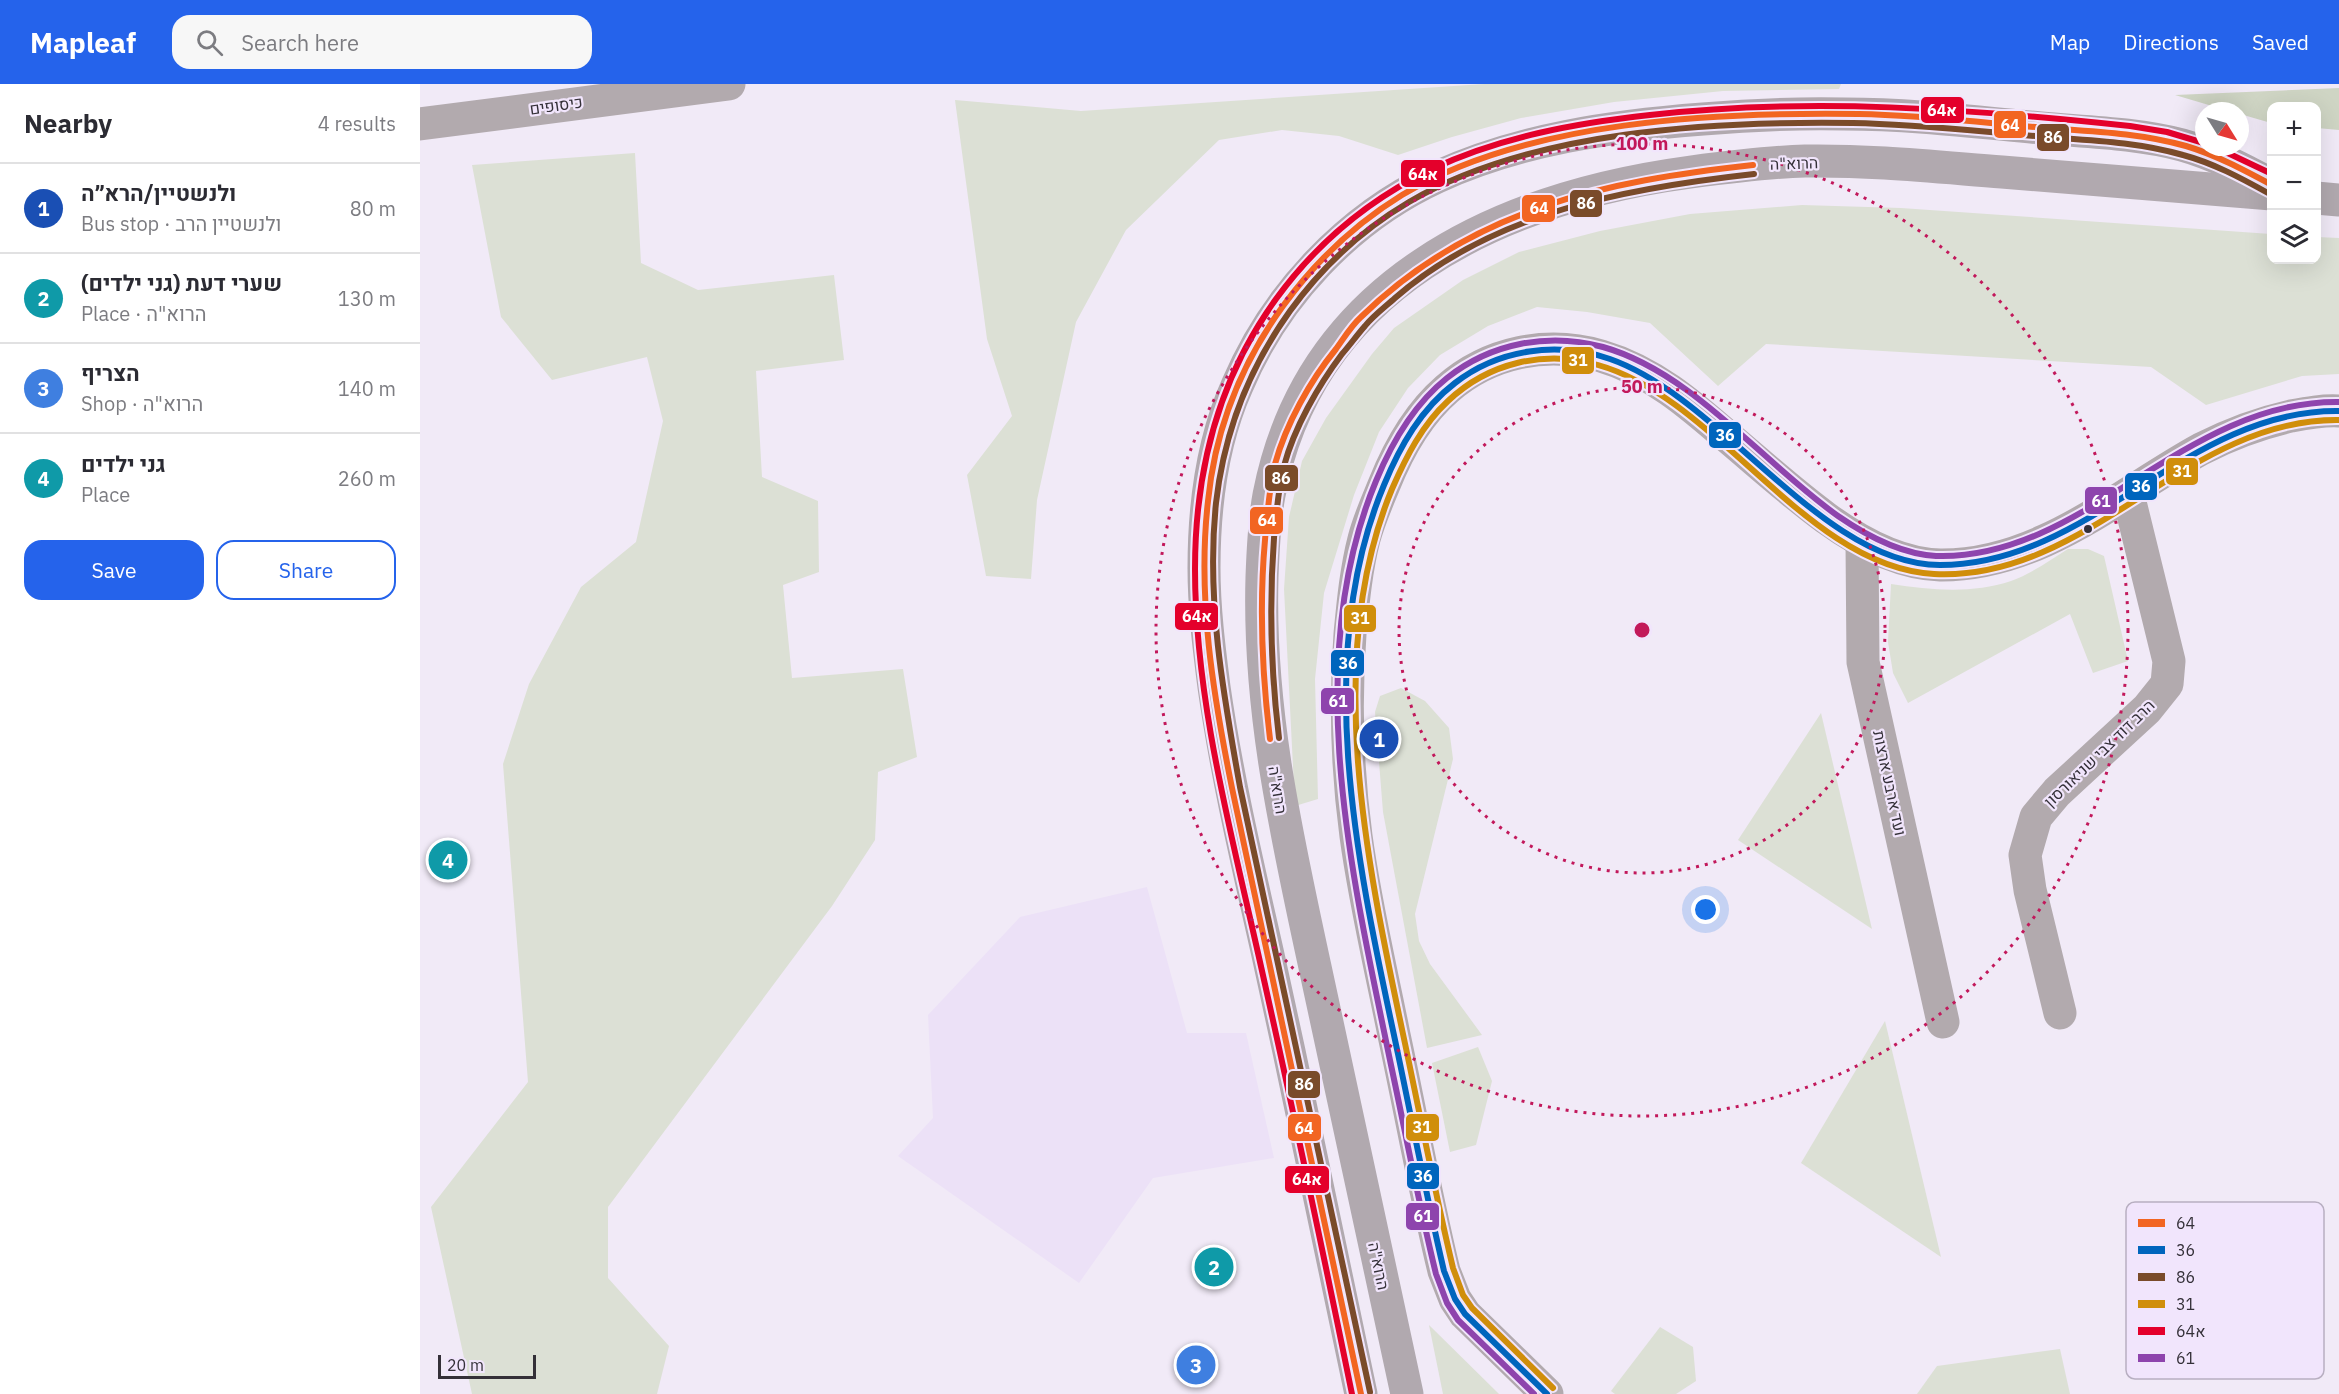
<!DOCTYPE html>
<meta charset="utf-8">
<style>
:root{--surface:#fff;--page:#f7f7f7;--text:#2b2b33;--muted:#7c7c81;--line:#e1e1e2;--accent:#2563eb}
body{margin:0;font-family:"IBM Plex Sans",Heebo,sans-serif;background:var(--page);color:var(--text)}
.controls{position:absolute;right:18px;top:18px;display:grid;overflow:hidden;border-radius:12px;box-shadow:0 6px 24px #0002}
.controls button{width:54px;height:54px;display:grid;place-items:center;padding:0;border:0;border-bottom:2px solid var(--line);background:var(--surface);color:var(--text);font:30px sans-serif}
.compass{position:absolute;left:1775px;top:18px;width:54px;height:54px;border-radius:50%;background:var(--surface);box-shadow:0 6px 24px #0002;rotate:127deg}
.scale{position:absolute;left:18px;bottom:15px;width:98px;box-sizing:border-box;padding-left:6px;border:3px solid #343038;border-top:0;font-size:16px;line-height:21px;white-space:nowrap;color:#343038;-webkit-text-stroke:4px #f1e5fc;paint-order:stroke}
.you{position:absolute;left:1286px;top:826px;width:21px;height:21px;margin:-15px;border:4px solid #fff;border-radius:50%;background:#1a73e8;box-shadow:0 0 0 9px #1a73e833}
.badge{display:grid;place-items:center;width:39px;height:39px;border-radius:50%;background:var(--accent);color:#fff;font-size:20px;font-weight:700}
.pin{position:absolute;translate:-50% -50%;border:3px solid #fff;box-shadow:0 2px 6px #0006}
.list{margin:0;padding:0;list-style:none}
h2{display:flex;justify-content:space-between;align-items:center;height:78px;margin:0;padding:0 24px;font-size:26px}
h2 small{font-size:20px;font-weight:400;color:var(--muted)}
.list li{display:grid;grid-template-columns:39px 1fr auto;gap:18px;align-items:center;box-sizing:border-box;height:90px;padding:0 24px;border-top:2px solid var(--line)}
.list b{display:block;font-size:22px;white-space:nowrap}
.list p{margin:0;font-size:20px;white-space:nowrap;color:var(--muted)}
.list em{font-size:20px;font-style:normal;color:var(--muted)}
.actions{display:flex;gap:12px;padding:18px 24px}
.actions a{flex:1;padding:14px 0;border:2px solid var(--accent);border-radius:18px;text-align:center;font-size:21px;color:var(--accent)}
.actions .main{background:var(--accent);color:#fff}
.icon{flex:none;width:33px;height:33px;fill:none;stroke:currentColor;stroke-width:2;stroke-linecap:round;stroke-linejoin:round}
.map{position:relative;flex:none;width:1919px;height:1310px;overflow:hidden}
header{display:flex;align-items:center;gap:36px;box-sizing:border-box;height:84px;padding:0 30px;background:var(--accent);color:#fff}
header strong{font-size:28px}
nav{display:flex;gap:33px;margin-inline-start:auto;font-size:21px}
.search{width:420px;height:54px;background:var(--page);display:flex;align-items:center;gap:15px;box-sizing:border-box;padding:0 21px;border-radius:18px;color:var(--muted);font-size:22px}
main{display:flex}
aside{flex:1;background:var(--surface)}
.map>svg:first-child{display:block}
.built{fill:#ece1f7}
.green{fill:#dce0d5}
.forest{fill:#cfd5c4}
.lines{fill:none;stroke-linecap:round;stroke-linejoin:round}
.street{stroke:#b2aaae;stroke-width:33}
.secondary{stroke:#b1a9af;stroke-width:33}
.bus-1-casing{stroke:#f1e5fc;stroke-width:10}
.bus-2-casing{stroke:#f1e5fc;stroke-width:10}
.bus-3-casing{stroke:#f1e5fc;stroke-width:10}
.bus-4-casing{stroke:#f1e5fc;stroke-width:10}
.bus-5-casing{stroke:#f1e5fc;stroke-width:10}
.bus-6-casing{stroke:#f1e5fc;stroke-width:10}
.bus-1{stroke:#f26522;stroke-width:6}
.bus-2{stroke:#0065bd;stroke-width:6}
.bus-3{stroke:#7a4b2a;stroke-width:6}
.bus-4{stroke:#d08e0b;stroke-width:6}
.bus-5{stroke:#e4002b;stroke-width:6}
.bus-6{stroke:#8e44ad;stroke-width:6}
.ring{fill:none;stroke:#c2185b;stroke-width:3;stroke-dasharray:3 6}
.bus-dot{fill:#343038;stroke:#f1e5fc;stroke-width:2}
.labels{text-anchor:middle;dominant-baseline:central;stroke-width:4.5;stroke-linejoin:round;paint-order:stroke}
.street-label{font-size:16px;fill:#343038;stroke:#f1e5fc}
.key{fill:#f1e5fc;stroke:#b8afc1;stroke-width:1.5}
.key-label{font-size:16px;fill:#343038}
.centre{fill:#c2185b;stroke:#f1e5fc;stroke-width:3}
.ring-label{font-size:18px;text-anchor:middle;font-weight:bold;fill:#c2185b;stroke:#f1e5fc;stroke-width:4.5;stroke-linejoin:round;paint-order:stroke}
.line-badge{stroke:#f1e5fc;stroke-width:2}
.badge-label{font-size:16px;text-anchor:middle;font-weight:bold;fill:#fff}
</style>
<header>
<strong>Mapleaf</strong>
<div class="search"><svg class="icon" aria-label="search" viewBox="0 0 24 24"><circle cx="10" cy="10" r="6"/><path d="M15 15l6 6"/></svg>Search here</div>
<nav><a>Map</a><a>Directions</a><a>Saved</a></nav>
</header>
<main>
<aside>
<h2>Nearby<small>4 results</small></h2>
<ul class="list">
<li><span class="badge" style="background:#1a4fb4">1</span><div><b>ולנשטיין/הרא״ה</b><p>Bus stop · ולנשטיין הרב</p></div><em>80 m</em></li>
<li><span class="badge" style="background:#0f9aa8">2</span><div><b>שערי דעת (גני ילדים)</b><p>Place · הרוא&quot;ה</p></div><em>130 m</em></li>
<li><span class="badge" style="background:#3f7fe0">3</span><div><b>הצריף</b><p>Shop · הרוא&quot;ה</p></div><em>140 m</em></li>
<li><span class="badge" style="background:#0f9aa8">4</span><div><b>גני ילדים</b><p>Place</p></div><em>260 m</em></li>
</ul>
<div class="actions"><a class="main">Save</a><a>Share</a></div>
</aside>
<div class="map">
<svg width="1919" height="1310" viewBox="0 0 1919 1310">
<rect width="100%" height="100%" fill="#f1eaf7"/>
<!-- built -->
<path class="built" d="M 727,803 L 767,949 L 826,949 L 854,1074 L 733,1094 L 659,1199 L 478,1072 L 513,1034 L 508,931 L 600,833 Z"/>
<!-- green -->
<g class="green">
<path d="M 1064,0 L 1421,0 L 1419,5 L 1303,7 L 1194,18 L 1101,34 L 1032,53 L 978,71 L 919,52 L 862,46 L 799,56 L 706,146 L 656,238 L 617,416 L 611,495 L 566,492 L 547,391 L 592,332 L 567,255 L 535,16 L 661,27 Z"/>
<path d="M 215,69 L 221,179 L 278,206 L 414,191 L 424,276 L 336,287 L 342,393 L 398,417 L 399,488 L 363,501 L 372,594 L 483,585 L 497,673 L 458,688 L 455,756 L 412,822 L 188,1123 L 188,1194 L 249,1262 L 237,1310 L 52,1310 L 11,1123 L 108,998 L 83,680 L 109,600 L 161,503 L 216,458 L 243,337 L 227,273 L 132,296 L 81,233 L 52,81 Z"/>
<path d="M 1382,121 L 1481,124 L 1851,150 L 1852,176 L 1896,176 L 1897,153 L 1919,154 L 1919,290 L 1882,292 L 1786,321 L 1731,283 L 1346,260 L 1298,302 L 1230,239 L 1167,228 L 1117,223 L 1068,242 L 1020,271 L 988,304 L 959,348 L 934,411 L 904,509 L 895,595 L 898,715 L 875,722 L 864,505 L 869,433 L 882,377 L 906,334 L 952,270 L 974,244 L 1043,196 L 1099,168 L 1180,147 L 1270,130 Z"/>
<path d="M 1648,465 L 1668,465 L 1684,472 L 1708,577 L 1673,589 L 1650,530 L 1488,619 L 1473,589 L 1468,558 L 1471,500 C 1511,506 1552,510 1591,497 C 1611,490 1630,476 1648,465 Z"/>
<path d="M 981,604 L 1005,617 L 1029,644 L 1033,675 L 995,830 L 999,857 L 1010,880 L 1062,951 L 1007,964 L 963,728 L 955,628 L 960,612 Z"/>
<path d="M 1401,629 L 1452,845 L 1318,756 Z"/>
<path d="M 1465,937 L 1521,1173 L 1381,1079 Z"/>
<path d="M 1058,963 L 1072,997 L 1056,1061 L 1030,1068 L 1012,979 Z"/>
<path d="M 1009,1241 L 1079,1310 L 1023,1310 Z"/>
<path d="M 1240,1243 L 1273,1263 L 1276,1297 L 1256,1310 L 1195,1310 L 1191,1307 Z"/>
<path d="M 1640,1265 L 1650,1310 L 1497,1310 L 1517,1282 Z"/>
</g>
<!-- forest -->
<path class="forest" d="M 1919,4 L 1919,46 L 1897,44 L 1896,22 L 1852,22 L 1851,39 L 1820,30 L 1820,27 L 1809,27 L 1755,11 Z"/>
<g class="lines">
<!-- street -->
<g class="street">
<path d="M 0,40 L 309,0"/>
<path d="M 1442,459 L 1443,578 L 1523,938"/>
<path d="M 1640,929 L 1610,806 L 1605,771 L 1616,733 L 1637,708 L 1727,625 L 1747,600 L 1749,577 L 1708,410"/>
<path d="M 1127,1310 L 1045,1230 L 1035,1215 L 1024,1187 C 1005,1109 991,1030 974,951 C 961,885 945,819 936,752 C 927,685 925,618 930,550 C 933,519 936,486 944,455 C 949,436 957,418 964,401 C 978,366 998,330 1027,305 C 1069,268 1127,256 1181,272 C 1232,287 1270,320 1309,354 C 1341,381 1372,409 1406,434 C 1439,458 1478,480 1520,481 C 1620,482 1699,410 1781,365 C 1810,350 1840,339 1871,332 C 1887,329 1903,326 1919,327"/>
</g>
<!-- secondary -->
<g class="secondary">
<path d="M 1896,114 L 1919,116"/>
<path d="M 941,1310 C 911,1163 880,1017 848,871 C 828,782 807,694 794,603 C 789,564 784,524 784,484 C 784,423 792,358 817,302 C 855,212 928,134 1017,93 C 1100,55 1192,42 1283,35 C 1330,31 1377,29 1425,30 C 1490,30 1556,38 1621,44 C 1667,48 1716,49 1762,61 C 1794,70 1823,85 1852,101"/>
<path d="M 987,1310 C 956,1168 925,1026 895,883 C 867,753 838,627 842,493 C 843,466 844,437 849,411 C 890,200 1078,114 1271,88 C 1309,83 1347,78 1385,77 C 1451,76 1517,83 1582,88 C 1672,96 1762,103 1852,110"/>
</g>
<!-- bus-1 casing -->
<g class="bus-1-casing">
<g id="bus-1">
<path d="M 850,655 C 842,589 839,523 845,456 C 847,431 849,405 855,380 C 866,340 890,297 916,265 C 924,254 931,242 941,233 C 1051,125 1186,97 1333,81"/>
<path d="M 941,1310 L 812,704 C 793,610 777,513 788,417 C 795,346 821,280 863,222 C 895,178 935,140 982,111 C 1107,36 1297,28 1439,30 C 1494,31 1549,37 1603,42 C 1657,47 1714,47 1766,62 C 1796,71 1824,86 1852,101"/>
</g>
</g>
<!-- bus-2 casing -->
<g class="bus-2-casing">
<path id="bus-2" d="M 1127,1310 L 1045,1230 L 1035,1215 L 1024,1187 C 1007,1115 993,1042 978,970 C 940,791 890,577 964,401 C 980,362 1001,325 1035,299 C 1079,265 1137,257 1190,275 C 1302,314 1402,481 1520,481 C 1671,481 1767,325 1919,327"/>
</g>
<!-- bus-3 casing -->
<g class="bus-3-casing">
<g id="bus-3">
<path d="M 859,654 C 851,588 849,521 854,454 C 856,430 858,406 864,382 C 874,344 898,302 922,270 C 930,261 937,251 945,242 C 953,232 965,223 975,214 C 1074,128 1207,104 1334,90"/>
<path d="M 950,1308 L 820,703 C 803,609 786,514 796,419 C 804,349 829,284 870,227 C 902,183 943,145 989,118 C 1112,46 1294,37 1433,39 C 1490,40 1546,46 1603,51 C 1656,56 1712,56 1763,71 C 1793,79 1821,94 1848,109"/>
</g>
</g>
<!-- bus-4 casing -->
<g class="bus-4-casing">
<path id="bus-4" d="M 1133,1304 L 1052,1224 L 1043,1211 L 1033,1184 C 1016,1113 1002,1041 987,969 C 950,793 900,578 972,405 C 986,373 1002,341 1028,317 C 1068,279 1125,265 1178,281 C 1299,315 1386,483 1514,490 C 1668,498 1766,334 1919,336"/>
</g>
<!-- bus-5 casing -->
<g class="bus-5-casing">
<g id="bus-5">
<path d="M 1795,63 L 1852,90"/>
<path d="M 932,1310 C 902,1163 871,1016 838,869 C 810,744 775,614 775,485 C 775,387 798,295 856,215 C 896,160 950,115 1012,85 C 1080,53 1156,39 1230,31 C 1391,13 1550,25 1710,42 L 1747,48 L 1784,59"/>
</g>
</g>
<!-- bus-6 casing -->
<g class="bus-6-casing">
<path id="bus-6" d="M 1114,1310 L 1038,1236 L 1027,1219 L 1016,1190 C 999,1121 986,1051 971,981 C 933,796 880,579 956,397 C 972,358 993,321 1027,294 C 1071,259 1129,248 1183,263 C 1272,288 1343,379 1418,432 C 1447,452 1481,470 1516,472 C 1664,477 1763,316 1919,318"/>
</g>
<!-- bus-1 -->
<use href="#bus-1" class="bus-1"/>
<!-- bus-2 -->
<use href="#bus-2" class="bus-2"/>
<!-- bus-3 -->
<use href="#bus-3" class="bus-3"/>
<!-- bus-4 -->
<use href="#bus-4" class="bus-4"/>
<!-- bus-5 -->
<use href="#bus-5" class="bus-5"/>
<!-- bus-6 -->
<use href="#bus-6" class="bus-6"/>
</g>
<!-- distance rings -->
<g class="ring">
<circle cx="1222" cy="546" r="243"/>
<circle cx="1222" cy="546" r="486"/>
</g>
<!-- markers -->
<circle class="bus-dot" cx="1668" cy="445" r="5"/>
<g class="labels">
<!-- street labels -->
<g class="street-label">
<text transform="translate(136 21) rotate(-8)">כיסופים</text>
<text transform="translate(1374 79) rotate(-2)">הרוא"ה</text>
<text transform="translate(1679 669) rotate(-44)">הרב דוד צבי שניאורסון</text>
<text transform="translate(1470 699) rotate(78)">ועד ארבע ארצות</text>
<text transform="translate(858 706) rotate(81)">הרוא"ה</text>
<text transform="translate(959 1182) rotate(78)">הרוא"ה</text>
</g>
</g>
<!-- legend -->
<rect x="1706" y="1118" width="198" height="177" rx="9" class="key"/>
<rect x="1718" y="1135" width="27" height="8" fill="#f26522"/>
<rect x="1718" y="1162" width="27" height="8" fill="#0065bd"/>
<rect x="1718" y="1189" width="27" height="8" fill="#7a4b2a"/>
<rect x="1718" y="1216" width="27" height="8" fill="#d08e0b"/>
<rect x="1718" y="1243" width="27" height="8" fill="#e4002b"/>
<rect x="1718" y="1270" width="27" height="8" fill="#8e44ad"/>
<g class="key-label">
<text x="1756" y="1145">64</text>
<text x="1756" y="1172">36</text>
<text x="1756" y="1199">86</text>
<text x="1756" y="1226">31</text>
<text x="1756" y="1253">64א</text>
<text x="1756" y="1280">61</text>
</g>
<circle cx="1222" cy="546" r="9" class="centre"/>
<g class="ring-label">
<text x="1222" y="66">100 m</text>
<text x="1222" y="309">50 m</text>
</g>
<g class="line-badge">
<rect x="1500" y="12" width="45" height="28" rx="6" fill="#e4002b"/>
<rect x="1573" y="26" width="34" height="29" rx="6" fill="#f26522"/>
<rect x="1616" y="39" width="34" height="29" rx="6" fill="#7a4b2a"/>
<rect x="980" y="75" width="46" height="29" rx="6" fill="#e4002b"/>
<rect x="1149" y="105" width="34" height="29" rx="6" fill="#7a4b2a"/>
<rect x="1101" y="110" width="35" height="29" rx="6" fill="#f26522"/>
<rect x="1141" y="262" width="34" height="29" rx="6" fill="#d08e0b"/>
<rect x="1288" y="337" width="34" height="28" rx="6" fill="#0065bd"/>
<rect x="1745" y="373" width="34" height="29" rx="6" fill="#d08e0b"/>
<rect x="844" y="380" width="35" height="28" rx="6" fill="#7a4b2a"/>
<rect x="1704" y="388" width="34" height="29" rx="6" fill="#0065bd"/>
<rect x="1664" y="402" width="34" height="29" rx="6" fill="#8e44ad"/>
<rect x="829" y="422" width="35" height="29" rx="6" fill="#f26522"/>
<rect x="754" y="518" width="45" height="29" rx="6" fill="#e4002b"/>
<rect x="923" y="520" width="34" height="29" rx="6" fill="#d08e0b"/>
<rect x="910" y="565" width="35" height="28" rx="6" fill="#0065bd"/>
<rect x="900" y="603" width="35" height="28" rx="6" fill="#8e44ad"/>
<rect x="867" y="986" width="34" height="29" rx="6" fill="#7a4b2a"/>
<rect x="985" y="1029" width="35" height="29" rx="6" fill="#d08e0b"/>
<rect x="867" y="1029" width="35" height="29" rx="6" fill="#f26522"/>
<rect x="986" y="1078" width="34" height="28" rx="6" fill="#0065bd"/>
<rect x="864" y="1081" width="46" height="29" rx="6" fill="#e4002b"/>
<rect x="985" y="1118" width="35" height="29" rx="6" fill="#8e44ad"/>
</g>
<g class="badge-label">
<text x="1522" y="32">64א</text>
<text x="1590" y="47">64</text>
<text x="1633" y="59">86</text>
<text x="1003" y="96">64א</text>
<text x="1166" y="125">86</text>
<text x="1119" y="130">64</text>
<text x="1158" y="282">31</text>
<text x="1305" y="357">36</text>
<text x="1762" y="393">31</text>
<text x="861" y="400">86</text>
<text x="1721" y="408">36</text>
<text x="1681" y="423">61</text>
<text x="847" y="442">64</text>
<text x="777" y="538">64א</text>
<text x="940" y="540">31</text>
<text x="928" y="585">36</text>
<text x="918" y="623">61</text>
<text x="884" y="1006">86</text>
<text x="1002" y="1049">31</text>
<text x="884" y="1050">64</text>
<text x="1003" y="1098">36</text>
<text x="887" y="1101">64א</text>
<text x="1003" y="1138">61</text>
</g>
</svg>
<div class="controls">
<button>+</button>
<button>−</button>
<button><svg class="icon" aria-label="layers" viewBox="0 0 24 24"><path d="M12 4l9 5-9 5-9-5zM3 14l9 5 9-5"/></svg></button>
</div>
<svg class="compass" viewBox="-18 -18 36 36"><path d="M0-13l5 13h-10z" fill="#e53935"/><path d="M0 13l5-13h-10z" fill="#7c7c81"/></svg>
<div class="scale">20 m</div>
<div class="you"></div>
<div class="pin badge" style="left:959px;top:655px;background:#1a4fb4">1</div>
<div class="pin badge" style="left:794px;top:1183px;background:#0f9aa8">2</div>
<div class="pin badge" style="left:776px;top:1281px;background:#3f7fe0">3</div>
<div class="pin badge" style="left:28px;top:776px;background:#0f9aa8">4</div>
</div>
</main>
